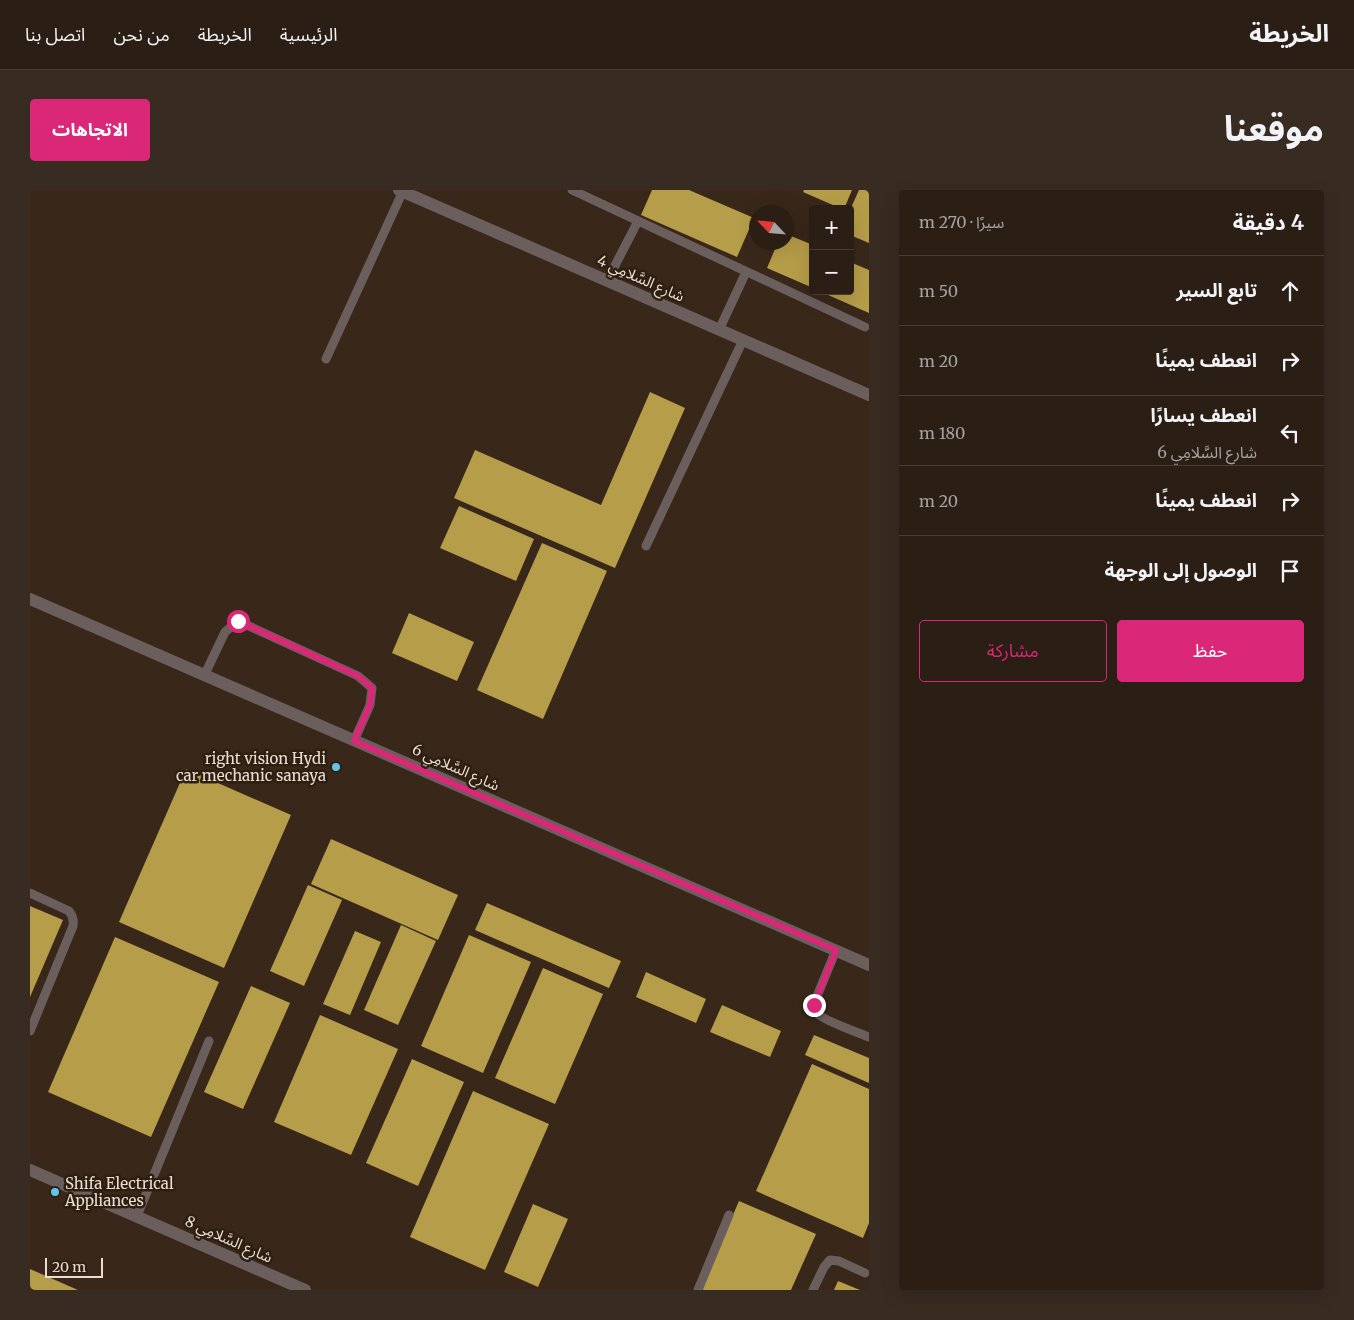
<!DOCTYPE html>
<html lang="ar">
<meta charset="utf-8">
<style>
:root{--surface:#2b1e14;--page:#372b22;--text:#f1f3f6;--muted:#a6a2a0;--line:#473c34;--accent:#db2777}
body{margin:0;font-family:Merriweather,"Noto Sans Arabic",serif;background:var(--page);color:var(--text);direction:rtl}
.controls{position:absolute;right:15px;top:15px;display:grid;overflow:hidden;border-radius:5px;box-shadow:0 5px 20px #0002}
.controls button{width:45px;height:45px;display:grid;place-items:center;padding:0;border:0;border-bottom:1px solid var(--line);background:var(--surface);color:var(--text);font:25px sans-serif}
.compass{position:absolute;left:719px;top:15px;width:45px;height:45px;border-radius:50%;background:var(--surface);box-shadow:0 5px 20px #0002;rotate:296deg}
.scale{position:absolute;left:15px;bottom:12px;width:58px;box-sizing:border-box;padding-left:5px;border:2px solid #e8ddd4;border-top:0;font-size:14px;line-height:18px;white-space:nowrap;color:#e8ddd4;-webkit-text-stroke:4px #2f1f11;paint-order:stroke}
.stop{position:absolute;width:15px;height:15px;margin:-11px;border:4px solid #db2777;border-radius:50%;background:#fff}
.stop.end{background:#db2777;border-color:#fff;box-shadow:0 1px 5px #0008}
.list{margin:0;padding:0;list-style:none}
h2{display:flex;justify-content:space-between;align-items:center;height:65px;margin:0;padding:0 20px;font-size:21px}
h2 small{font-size:16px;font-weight:400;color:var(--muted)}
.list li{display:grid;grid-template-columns:32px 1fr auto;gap:15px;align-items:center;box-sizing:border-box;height:70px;padding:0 20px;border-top:1px solid var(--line)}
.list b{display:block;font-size:19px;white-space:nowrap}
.list p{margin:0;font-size:16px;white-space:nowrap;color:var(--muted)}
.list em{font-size:16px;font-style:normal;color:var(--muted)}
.actions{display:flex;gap:10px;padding:15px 20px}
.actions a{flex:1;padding:11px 0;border:1px solid var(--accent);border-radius:5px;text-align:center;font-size:18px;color:var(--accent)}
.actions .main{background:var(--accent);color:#fff}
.icon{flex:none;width:28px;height:28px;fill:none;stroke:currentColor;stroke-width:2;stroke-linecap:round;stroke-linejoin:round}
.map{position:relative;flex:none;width:839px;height:1100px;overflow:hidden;direction:ltr;border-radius:5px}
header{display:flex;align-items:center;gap:30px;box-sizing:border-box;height:70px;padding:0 25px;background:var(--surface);border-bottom:1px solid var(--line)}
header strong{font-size:24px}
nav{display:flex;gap:28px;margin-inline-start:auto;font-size:18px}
.intro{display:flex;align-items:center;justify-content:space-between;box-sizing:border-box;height:120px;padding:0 30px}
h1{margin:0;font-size:35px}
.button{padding:12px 22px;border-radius:5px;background:var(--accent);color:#fff;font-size:18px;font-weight:700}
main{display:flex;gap:30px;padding:0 30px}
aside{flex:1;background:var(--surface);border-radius:5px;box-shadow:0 5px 20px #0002}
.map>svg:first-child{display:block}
.building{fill:#b69d49}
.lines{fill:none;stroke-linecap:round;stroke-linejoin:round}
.service{stroke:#6b5f5d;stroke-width:9}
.minor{stroke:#6b5f5d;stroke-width:12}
.route{stroke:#db2777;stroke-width:6}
.poi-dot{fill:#5cc7e8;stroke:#2f1f11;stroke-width:2}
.labels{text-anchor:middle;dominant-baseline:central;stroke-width:5;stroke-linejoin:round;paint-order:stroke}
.street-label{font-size:15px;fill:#e8ddd4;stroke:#2f1f11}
.poi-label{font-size:15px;fill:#e8ddd4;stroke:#2f1f11;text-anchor:end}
</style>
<header>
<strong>الخريطة</strong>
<nav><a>الرئيسية</a><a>الخريطة</a><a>من نحن</a><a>اتصل بنا</a></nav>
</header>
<div class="intro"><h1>موقعنا</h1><a class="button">الاتجاهات</a></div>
<main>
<aside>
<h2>4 دقيقة<small>سيرًا · 270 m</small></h2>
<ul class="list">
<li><svg class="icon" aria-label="ahead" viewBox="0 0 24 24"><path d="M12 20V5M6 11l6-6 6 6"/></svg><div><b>تابع السير</b></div><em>50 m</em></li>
<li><svg class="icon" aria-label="right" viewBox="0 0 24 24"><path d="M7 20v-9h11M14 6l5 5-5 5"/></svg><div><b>انعطف يمينًا</b></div><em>20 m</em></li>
<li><svg class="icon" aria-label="left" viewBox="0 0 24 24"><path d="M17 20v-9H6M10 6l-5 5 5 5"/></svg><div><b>انعطف يسارًا</b><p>شارع السَّلامِي 6</p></div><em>180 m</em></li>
<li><svg class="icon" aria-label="right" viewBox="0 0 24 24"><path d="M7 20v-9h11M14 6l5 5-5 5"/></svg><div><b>انعطف يمينًا</b></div><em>20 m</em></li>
<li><svg class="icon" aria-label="arrive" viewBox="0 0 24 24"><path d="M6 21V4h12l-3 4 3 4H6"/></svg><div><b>الوصول إلى الوجهة</b></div></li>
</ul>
<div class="actions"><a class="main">حفظ</a><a>مشاركة</a></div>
</aside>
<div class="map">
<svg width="839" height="1100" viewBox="0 0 839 1100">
<rect width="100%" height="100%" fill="#39281a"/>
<!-- building -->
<g class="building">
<path d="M 622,0 L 659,0 L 724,28 L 707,67 L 611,25 Z"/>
<path d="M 774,0 L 822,0 L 814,19 L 812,19 L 773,2 Z"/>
<path d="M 829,0 L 839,0 L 839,53 L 820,45 L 820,20 Z"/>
<path d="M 756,44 L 783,55 L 783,98 L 737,78 L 748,52 L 756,52 Z"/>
<path d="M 820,72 L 839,80 L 839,123 L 789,101 L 820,101 Z"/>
<path d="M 620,202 L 655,218 L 585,378 L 424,308 L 445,260 L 571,315 Z"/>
<path d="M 429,316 L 504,349 L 486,391 L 410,358 Z"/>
<path d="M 512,353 L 577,381 L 513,529 L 447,500 Z"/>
<path d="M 379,423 L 444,452 L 427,491 L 362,463 Z"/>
<path d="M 156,579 L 261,625 L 194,778 L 89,732 Z"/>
<path d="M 301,649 L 428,705 L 408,750 L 281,694 Z"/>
<path d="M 278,695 L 312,710 L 274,796 L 240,781 Z"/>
<path d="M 457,713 L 591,771 L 579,798 L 445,740 Z"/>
<path d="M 0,716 L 33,730 L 0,807 Z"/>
<path d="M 371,735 L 406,751 L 368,835 L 334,820 Z"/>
<path d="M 325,741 L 351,752 L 320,825 L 293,814 Z"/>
<path d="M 439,745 L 501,772 L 453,883 L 391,856 Z"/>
<path d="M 85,747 L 189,792 L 121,947 L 18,902 Z"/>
<path d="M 513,778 L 573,804 L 525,914 L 465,888 Z"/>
<path d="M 616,782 L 676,809 L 666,833 L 606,807 Z"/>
<path d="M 221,796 L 260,813 L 213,919 L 174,902 Z"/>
<path d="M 692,815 L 751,841 L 740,867 L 680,842 Z"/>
<path d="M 290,825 L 368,859 L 321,965 L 244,932 Z"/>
<path d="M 784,845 L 839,868 L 839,893 L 775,865 Z"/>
<path d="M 382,869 L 434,892 L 388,996 L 336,973 Z"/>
<path d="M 782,874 L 839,899 L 839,1033 L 833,1048 L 726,1001 Z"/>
<path d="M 443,901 L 519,934 L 455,1080 L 380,1047 Z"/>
<path d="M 709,1011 L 786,1044 L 761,1100 L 674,1100 L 671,1099 Z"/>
<path d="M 503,1014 L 538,1029 L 508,1097 L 474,1082 Z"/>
<path d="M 0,1079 L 48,1100 L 0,1100 Z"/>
<path d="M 808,1091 L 830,1100 L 804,1100 Z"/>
</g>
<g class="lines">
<!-- service -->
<g class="service">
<path d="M 542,0 L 835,137"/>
<path d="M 577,91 L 608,31"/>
<path d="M 689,140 L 716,82"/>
<path d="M 296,169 L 373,1"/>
<path d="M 616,356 L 713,150"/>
<path d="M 174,486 L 195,442 L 208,431 L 328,486 L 342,498 L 340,515 L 324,551"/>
<path d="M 0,703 L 39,721 C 43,726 44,730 43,736 L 0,841"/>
<path d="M 806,760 L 785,811 C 784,815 784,819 787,823 C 792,830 829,843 839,847"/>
<path d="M 107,1026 L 179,851"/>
<path d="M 668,1100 L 699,1025"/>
<path d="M 783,1100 L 794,1077 L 800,1070 L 809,1071 L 835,1083"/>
</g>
<!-- minor -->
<g class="minor">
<path d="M 369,0 L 839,205"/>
<path d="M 0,409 L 839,775"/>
<path d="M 0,980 L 275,1100"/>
</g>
</g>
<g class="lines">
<!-- route -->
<path class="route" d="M 208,431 L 328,486 L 342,498 L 340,515 L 324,551 L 806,760 L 784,815"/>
</g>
<!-- markers -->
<g class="poi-dot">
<circle cx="306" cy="577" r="5"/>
<circle cx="25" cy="1002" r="5"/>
</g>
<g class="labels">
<!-- street labels -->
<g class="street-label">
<text transform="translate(611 88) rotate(24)">شارع السَّلامِي 4</text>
<text transform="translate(426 577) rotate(24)">شارع السَّلامِي 6</text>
<text transform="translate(199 1049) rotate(24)">شارع السَّلامِي 8</text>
</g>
<!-- poi labels -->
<g class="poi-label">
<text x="296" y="568">right vision Hydi<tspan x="296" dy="17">car mechanic sanaya</tspan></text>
<text x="35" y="993" text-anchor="start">Shifa Electrical<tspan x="35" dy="17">Appliances</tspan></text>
</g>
</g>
</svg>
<div class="controls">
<button>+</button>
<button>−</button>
</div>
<svg class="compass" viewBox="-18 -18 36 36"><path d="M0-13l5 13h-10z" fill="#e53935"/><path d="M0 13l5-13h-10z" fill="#a6a2a0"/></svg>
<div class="scale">20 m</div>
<div class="stop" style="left:208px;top:431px"></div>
<div class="stop end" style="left:784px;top:815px"></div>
</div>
</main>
